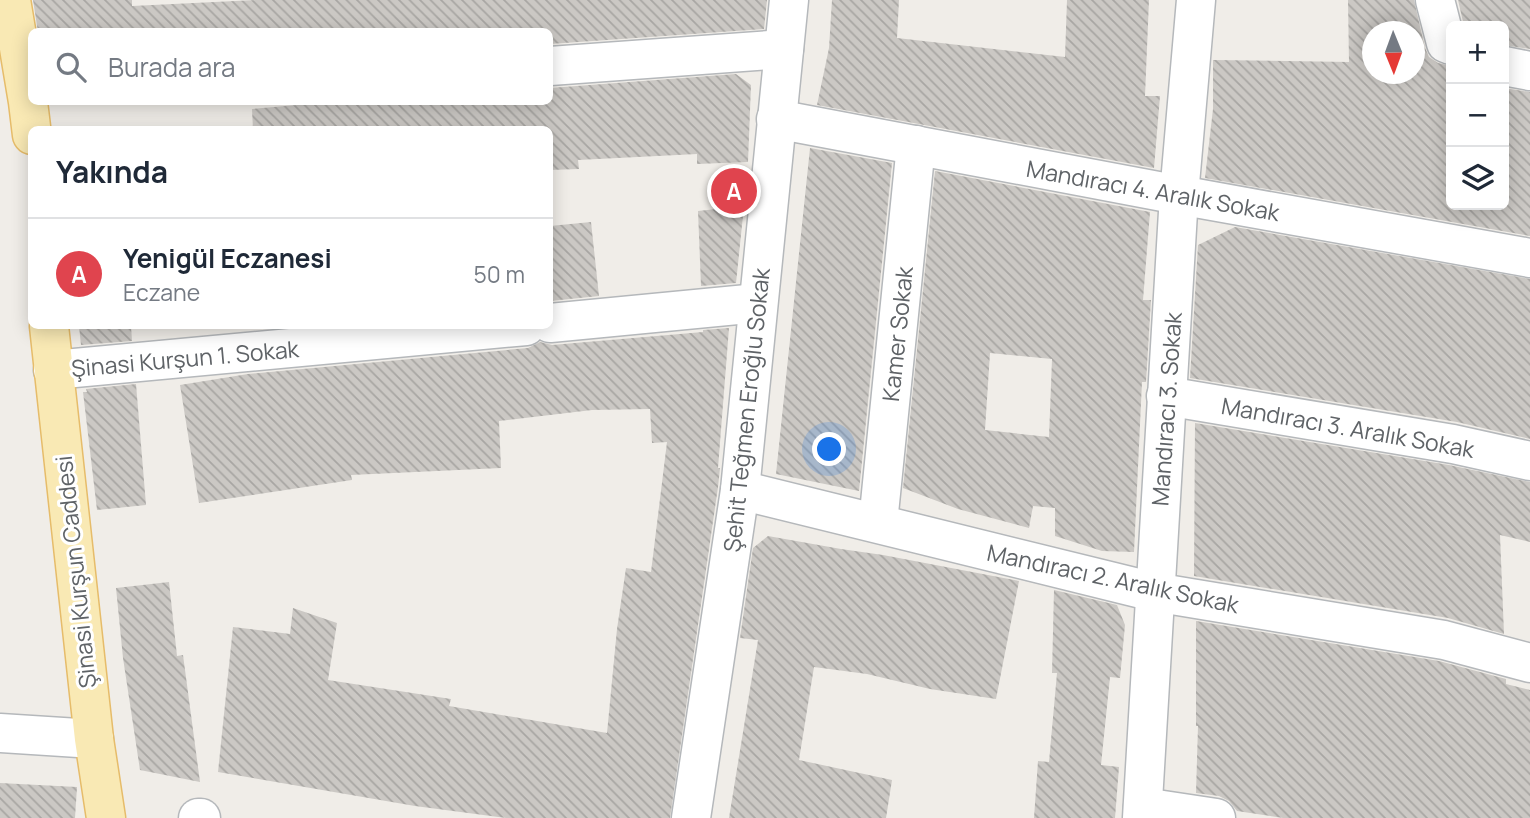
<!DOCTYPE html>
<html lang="tr">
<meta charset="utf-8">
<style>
:root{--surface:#fff;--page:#f6f6f7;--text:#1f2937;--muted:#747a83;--line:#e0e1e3;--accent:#dc4442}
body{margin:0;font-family:Manrope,sans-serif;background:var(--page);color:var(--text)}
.controls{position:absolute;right:21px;top:21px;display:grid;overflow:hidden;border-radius:10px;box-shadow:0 4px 18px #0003}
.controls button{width:63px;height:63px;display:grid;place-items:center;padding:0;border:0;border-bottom:2px solid var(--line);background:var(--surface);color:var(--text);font:35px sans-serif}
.compass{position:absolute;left:1362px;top:21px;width:63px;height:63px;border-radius:50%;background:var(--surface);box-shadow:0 4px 18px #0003;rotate:179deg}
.you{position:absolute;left:830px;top:450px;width:24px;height:24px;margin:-18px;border:5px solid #fff;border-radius:50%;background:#1a73e8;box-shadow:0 0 0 10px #1a73e833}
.badge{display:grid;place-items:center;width:46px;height:46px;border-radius:50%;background:var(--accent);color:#fff;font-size:23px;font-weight:700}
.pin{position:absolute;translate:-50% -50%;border:4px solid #fff;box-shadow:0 2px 7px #0006}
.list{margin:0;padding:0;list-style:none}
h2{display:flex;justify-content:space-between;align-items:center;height:91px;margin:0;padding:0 28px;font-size:30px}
h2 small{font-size:23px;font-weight:400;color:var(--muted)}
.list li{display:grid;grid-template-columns:46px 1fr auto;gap:21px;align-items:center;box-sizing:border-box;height:112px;padding:0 28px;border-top:2px solid var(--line)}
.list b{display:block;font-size:26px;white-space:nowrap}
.list p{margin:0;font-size:23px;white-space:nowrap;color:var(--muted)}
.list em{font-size:23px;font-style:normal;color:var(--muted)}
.icon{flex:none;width:38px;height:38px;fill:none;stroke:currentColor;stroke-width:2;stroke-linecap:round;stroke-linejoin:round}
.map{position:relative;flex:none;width:1530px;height:818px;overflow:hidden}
.search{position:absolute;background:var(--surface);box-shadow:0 4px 18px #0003;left:28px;top:28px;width:525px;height:77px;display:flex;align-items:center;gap:18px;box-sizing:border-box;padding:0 24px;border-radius:10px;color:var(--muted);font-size:26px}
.panel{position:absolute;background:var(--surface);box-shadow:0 4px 18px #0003;left:28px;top:126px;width:525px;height:203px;border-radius:10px}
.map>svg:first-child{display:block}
.building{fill:url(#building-back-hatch);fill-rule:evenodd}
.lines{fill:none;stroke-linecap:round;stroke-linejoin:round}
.minor-casing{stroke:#b5b8bb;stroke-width:41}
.major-casing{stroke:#e6bc6a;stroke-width:41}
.minor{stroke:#fff;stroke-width:38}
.major{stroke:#f9e9b4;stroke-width:38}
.labels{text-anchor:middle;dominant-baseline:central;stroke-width:6;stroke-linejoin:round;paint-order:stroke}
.street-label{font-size:23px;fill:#5f6367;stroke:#fff}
</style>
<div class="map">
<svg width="1530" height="818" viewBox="0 0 1530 818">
<defs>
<pattern id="building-back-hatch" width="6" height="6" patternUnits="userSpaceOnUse" patternTransform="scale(1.75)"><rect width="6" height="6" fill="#cbc8c4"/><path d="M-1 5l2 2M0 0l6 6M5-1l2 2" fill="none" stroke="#a8a6a3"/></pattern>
</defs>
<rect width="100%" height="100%" fill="#f0ede8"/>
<!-- building -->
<g class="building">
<path d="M 33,0 L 132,0 L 132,6 L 256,0 L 767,0 L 764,29 L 550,44 L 550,32 L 38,32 Z"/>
<path d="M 832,0 L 899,0 L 897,38 L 1065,57 L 1067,0 L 1149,0 L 1145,96 L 1160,96 L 1154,168 L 817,105 L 829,48 Z"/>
<path d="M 1348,0 L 1414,0 L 1425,48 L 1429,57 L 1438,63 L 1451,66 L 1451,205 L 1504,205 L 1504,88 L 1530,92 L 1530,236 L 1205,178 L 1213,109 L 1213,60 L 1349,62 ZM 1373,32 L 1415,32 L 1415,74 L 1373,74 Z"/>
<path d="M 1458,0 L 1530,0 L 1530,49 L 1504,45 L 1504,26 L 1464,26 Z"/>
<path d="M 736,74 L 751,85 L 748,162 L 697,164 L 697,154 L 578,160 L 579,169 L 550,170 L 550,130 L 253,130 L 252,109 L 331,102 L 550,102 L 550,88 Z"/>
<path d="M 810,148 L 892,163 L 859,491 L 776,474 Z"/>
<path d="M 935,171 L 1150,212 L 1143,300 L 1151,300 L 1146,382 L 1142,382 L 1134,552 L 1102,551 L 1055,536 L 1055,508 L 1033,506 L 1029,528 L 958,509 L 903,488 ZM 990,353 L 1052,359 L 1049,437 L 985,430 Z"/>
<path d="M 744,206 L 736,283 L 701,286 L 698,211 Z"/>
<path d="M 591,222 L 599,296 L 550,301 L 550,226 Z"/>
<path d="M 1235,227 L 1530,279 L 1530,439 L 1457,422 L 1190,378 L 1198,245 Z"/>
<path d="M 79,326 L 131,326 L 132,341 L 81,345 Z"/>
<path d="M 729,328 L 718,468 L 720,468 L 718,487 L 670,818 L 506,818 L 415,806 L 218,772 L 233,627 L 290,634 L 293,608 L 337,623 L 328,680 L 451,699 L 449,706 L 607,733 L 617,629 L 626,568 L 651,572 L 667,442 L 652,443 L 650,409 L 592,410 L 499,421 L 501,468 L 351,475 L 352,480 L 199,503 L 180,385 L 248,374 L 528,348 L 540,342 L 552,345 L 703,332 L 703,330 Z"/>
<path d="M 136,384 L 146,505 L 97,510 L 83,392 L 87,392 L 86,389 Z"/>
<path d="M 1195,423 L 1449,465 L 1530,482 L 1530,542 L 1500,535 L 1504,634 L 1448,618 L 1194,576 Z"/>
<path d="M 768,536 L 841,549 L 883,555 L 1019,581 L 996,699 L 930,689 L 867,674 L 814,667 L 799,760 L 892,780 L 886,818 L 729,818 L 758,640 L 740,638 L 753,548 Z"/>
<path d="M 169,582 L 177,656 L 183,655 L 200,782 L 140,770 L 123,658 L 116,588 Z"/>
<path d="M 1054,590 L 1117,605 L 1125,625 L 1120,678 L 1110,677 L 1101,765 L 1119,767 L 1115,818 L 1034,818 L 1038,761 L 1049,762 L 1057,673 L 1052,673 Z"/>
<path d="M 1196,621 L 1439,661 L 1506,679 L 1506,684 L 1530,690 L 1530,818 L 1283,818 L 1237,811 L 1229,801 L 1219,796 L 1196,793 L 1198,726 L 1196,726 Z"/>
<path d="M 0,783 L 77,787 L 75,818 L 0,818 Z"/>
</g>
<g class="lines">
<!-- minor casing -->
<g class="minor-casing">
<g id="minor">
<path d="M 1435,0 L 1446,43 L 1451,45"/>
<path d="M 550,66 L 784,49"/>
<path d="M 1504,66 L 1530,71"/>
<path d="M 776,119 L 1179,195 L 1530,258"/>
<path d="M 550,323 L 758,303"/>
<path d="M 53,370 L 526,326"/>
<path d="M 1166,396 L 1453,444 L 1530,461"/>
<path d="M 740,490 L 1154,592 L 1444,640 L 1530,663"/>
<path d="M 878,523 L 916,145"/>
<path d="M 0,733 L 94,739"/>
<path d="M 1143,807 L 1216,818"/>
<path d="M 198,818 L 201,818"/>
<path d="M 691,818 L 740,490 L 789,0"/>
<path d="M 1142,818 L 1179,195 L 1196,0"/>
</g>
</g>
<!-- major casing -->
<g class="major-casing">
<g id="major">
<path d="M 11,0 L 28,102 L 32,135"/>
<path d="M 49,326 L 94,739 L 106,818"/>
</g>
</g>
<!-- minor -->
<use href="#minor" class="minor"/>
<!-- major -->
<use href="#major" class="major"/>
</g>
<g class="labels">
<!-- street labels -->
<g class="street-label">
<text transform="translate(1153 190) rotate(10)">Mandıracı 4. Aralık Sokak</text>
<text transform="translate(897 334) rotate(-84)">Kamer Sokak</text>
<text transform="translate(185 358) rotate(-5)">Şinasi Kurşun 1. Sokak</text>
<text transform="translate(1166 409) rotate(-86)">Mandıracı 3. Sokak</text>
<text transform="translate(746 410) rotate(-84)">Şehit Teğmen Eroğlu Sokak</text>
<text transform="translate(1348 427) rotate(10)">Mandıracı 3. Aralık Sokak</text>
<text transform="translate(75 572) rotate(-96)">Şinasi Kurşun Caddesi</text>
<text transform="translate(1113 578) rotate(12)">Mandıracı 2. Aralık Sokak</text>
</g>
</g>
</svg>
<div class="controls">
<button>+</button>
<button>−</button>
<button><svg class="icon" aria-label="layers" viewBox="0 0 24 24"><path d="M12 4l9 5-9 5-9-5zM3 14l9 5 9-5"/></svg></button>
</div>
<svg class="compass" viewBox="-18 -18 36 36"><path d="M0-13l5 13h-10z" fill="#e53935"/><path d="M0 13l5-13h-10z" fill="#747a83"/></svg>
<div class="you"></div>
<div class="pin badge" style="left:734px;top:191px;background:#e0444e">A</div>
<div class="search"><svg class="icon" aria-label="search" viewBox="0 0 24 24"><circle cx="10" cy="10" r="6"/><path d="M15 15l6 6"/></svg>Burada ara</div>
<section class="panel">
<h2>Yakında<small></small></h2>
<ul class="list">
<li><span class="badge" style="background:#e0444e">A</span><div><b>Yenigül Eczanesi</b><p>Eczane</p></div><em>50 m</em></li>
</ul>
</section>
</div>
